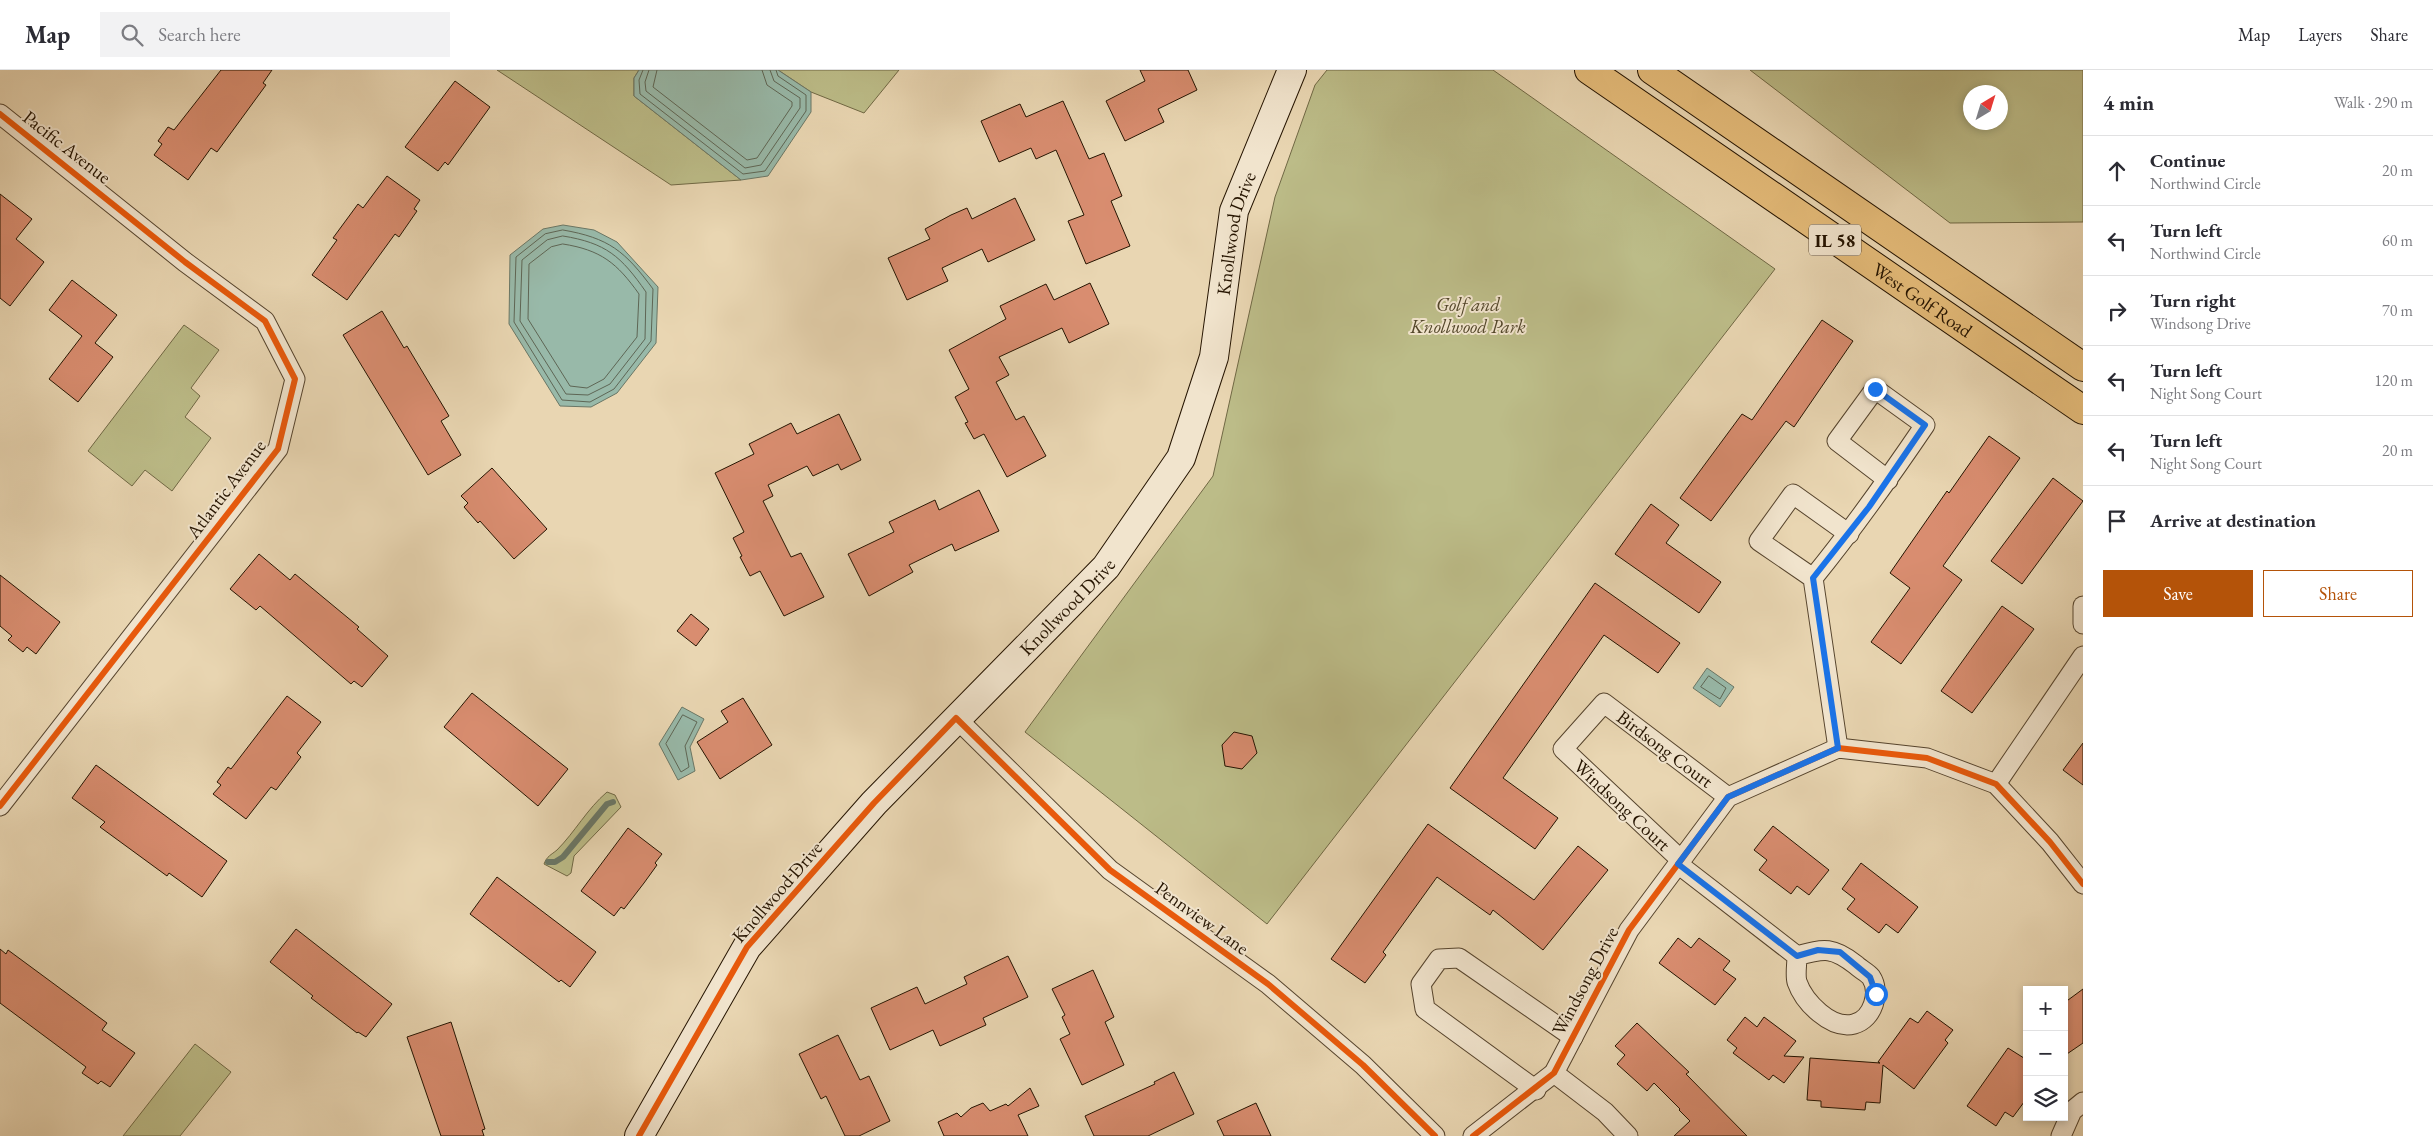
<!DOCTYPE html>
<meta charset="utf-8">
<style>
:root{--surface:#fff;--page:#f2f2f3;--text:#2b2b33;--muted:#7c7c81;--line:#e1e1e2;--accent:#b45309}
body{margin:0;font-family:"EB Garamond",serif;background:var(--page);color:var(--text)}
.controls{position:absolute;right:15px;bottom:15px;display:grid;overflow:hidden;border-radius:0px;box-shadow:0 2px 8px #0003}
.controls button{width:45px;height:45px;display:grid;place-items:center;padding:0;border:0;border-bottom:1px solid var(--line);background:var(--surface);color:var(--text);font:25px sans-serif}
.compass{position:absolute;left:1963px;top:15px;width:45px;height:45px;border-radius:50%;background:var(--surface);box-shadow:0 2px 8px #0003;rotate:38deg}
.stop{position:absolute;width:15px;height:15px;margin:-11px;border:4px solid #1a73e8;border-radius:50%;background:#fff}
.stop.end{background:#1a73e8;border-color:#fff;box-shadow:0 1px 5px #0008}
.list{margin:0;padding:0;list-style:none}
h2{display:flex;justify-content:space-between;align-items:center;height:65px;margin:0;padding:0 20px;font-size:21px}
h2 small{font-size:16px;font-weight:400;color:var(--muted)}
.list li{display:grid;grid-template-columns:32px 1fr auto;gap:15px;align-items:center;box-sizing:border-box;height:70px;padding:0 20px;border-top:1px solid var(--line)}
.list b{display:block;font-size:19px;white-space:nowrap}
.list p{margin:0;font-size:16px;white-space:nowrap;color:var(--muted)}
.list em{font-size:16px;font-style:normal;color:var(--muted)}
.actions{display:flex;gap:10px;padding:15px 20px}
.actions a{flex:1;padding:11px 0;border:1px solid var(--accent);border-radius:0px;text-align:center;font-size:18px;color:var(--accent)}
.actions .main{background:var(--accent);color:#fff}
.icon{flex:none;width:28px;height:28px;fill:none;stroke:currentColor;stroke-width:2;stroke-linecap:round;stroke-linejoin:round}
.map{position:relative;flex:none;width:2083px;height:1066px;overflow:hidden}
header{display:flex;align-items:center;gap:30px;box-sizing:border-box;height:70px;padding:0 25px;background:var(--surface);border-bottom:1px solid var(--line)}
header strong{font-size:24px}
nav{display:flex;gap:28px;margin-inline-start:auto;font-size:18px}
.search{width:350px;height:45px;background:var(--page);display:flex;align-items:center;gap:12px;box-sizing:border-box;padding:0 18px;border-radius:0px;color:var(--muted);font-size:19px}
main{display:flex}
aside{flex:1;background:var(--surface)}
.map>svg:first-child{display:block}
.green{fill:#bcbc88;stroke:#706844;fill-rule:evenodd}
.water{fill:#98b9a9;stroke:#6a7766}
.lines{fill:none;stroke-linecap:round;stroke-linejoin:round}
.shore{stroke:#5e6655;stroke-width:1}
.stream{stroke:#6a7766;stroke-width:6}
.building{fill:#d98d70;stroke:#251401}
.street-casing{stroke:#56442d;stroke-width:21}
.secondary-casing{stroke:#251401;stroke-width:30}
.primary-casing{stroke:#251401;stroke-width:30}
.street{stroke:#f1e4cd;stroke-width:19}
.secondary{stroke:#f1e4cd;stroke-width:28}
.primary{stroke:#e4bb79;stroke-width:28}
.cycleway-casing{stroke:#f1e4cd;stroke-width:9}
.cycleway{stroke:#e8590c;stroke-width:6}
.route{stroke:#1a73e8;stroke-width:6}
.labels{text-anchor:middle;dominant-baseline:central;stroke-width:4;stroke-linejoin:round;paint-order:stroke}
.shield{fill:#f1e4cd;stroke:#62523e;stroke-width:1}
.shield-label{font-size:18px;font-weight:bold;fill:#251401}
.street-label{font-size:19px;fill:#251401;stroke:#f1e4cd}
.park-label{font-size:19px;font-style:italic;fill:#52462a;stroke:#f1e4cd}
</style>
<header>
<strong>Map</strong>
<div class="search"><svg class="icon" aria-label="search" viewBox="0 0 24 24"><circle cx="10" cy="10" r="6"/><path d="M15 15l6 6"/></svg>Search here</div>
<nav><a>Map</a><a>Layers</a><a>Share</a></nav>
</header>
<main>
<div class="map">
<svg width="2083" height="1066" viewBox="0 0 2083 1066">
<rect width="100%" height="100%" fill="#e9d6b2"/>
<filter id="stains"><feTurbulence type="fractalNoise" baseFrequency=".004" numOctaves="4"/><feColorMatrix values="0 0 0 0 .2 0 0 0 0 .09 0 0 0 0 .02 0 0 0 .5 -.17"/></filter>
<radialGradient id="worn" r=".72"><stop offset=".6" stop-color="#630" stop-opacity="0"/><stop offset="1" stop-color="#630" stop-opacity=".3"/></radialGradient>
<!-- green -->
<g class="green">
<path d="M 497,0 L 639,0 L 634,8 L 634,26 L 741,110 L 671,115 Z"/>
<path d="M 778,0 L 899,0 L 864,43 L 811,22 Z"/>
<path d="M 1327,0 L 1493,0 L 1775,199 L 1267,854 L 1025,662 L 1213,406 L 1275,127 L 1315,15 Z"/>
<path d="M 1750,0 L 2083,0 L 2083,152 L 1950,153 ZM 1970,22 L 2000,22 L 2000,52 L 1970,52 Z"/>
<path d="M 184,255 L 219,280 L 191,318 L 200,326 L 185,347 L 211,368 L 172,421 L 145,400 L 132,416 L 88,381 Z"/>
<path d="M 607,722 L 615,725 L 621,737 L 574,786 L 571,803 L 567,806 L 544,794 C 547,786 551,785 557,780 C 575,762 587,739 607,722 Z"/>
<path d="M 195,974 L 231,1002 L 180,1066 L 123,1066 Z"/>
</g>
<!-- water -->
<g class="water">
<path d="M 639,0 L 778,0 L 811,22 L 811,42 L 768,106 L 741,110 L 634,26 L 634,8 Z"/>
<path d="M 563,155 L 594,160 L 617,172 L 658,217 L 656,273 L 617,323 L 591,337 L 560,336 L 509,254 L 510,185 L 543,159 Z"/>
<path d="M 1707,598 L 1734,617 L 1720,637 L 1693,618 Z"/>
<path d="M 682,637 L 704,649 L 690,677 L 695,701 L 678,710 L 659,674 Z"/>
</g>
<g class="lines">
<!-- shore -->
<g class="shore">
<path d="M 643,0 L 639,10 L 640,24 L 743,104 L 765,101 L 806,41 L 806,25 L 778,6 L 776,0"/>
<path d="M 649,0 L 645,12 L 646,21 L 745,98 L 761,95 L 800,38 L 800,28 L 774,11 L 770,0"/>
<path d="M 657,0 L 653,17 L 747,90 L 757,88 L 792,36 L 792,32 L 767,15 L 762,0"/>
<path d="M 563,160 C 609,168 625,181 653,219 L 651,271 L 614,319 L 590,332 L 562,330 L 514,252 L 516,187 L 545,164 Z"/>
<path d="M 563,166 C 606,173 621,186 646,222 L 645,269 L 610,314 L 588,325 L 566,324 L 520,251 L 522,190 L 547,170 Z"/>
<path d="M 563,174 C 601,180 617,193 639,224 L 637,267 L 604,309 L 587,318 L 570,316 L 528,249 L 529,194 L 551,177 Z"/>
<path d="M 1709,606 L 1726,618 L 1720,629 L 1701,617 Z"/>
<path d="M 683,645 L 697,652 L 685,676 L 689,697 L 681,702 L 666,674 Z"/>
</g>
<!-- stream -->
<path class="stream" d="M 548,792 L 555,792 L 563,787 L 607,734 L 613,732"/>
</g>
<!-- building -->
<g class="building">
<path d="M 221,0 L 272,0 L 263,13 L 266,15 L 217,82 L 211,78 L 188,110 L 154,85 L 162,74 L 158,71 L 168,57 L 174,60 Z"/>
<path d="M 1140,0 L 1188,0 L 1197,20 L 1158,39 L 1164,52 L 1125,71 L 1106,31 L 1145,11 Z"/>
<path d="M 455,11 L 490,37 L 448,95 L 445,92 L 438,101 L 405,77 Z"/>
<path d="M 1063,31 L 1089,89 L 1104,83 L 1122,126 L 1111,131 L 1130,176 L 1086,194 L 1068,151 L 1084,145 L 1056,80 L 1036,89 L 1031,78 L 999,92 L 981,51 L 1020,34 L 1026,47 Z"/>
<path d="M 387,106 L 420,130 L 414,139 L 417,141 L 399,167 L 395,164 L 347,230 L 312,205 L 337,170 L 333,168 L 358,134 L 363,138 Z"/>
<path d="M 0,124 L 32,149 L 16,169 L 44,192 L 10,236 L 0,228 Z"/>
<path d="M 1015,128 L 1035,170 L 988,192 L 982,179 L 942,198 L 948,211 L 907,230 L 888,188 L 930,169 L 925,159 L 951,145 L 967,138 L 972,149 Z"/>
<path d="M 72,210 L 117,245 L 95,273 L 113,287 L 78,332 L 49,309 L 82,266 L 49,240 Z"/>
<path d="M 1090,213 L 1109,254 L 1069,273 L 1062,258 L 999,287 L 1009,305 L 996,312 L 1016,350 L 1024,346 L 1046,386 L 1007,407 L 984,364 L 974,369 L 965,353 L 968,352 L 955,327 L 969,319 L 949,280 L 1006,249 L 1000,236 L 1046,214 L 1054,230 Z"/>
<path d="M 382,241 L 404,278 L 407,276 L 449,346 L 441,351 L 461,385 L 428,405 L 343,265 Z"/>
<path d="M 1822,250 L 1853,271 L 1794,357 L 1786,351 L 1711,451 L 1680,428 L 1742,344 L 1752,350 Z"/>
<path d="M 839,344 L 861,390 L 841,400 L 838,394 L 813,406 L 807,396 L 768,415 L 773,426 L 763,431 L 791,487 L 801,483 L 824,527 L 784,546 L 760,501 L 750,506 L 740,487 L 742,486 L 733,468 L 744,462 L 715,403 L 754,384 L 749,374 L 791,353 L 797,364 Z"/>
<path d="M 1989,366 L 2020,388 L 1943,496 L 1962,510 L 1901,594 L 1871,572 L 1910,518 L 1890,503 L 1947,421 L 1949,423 Z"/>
<path d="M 492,398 L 547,459 L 514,489 L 480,451 L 478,453 L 464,437 L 468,433 L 461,426 Z"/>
<path d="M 2053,408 L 2083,431 L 2022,514 L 1991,491 Z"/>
<path d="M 979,420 L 999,461 L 955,481 L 952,474 L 909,495 L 913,502 L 869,526 L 848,484 L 894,462 L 889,452 L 935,430 L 939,440 Z"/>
<path d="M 1651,434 L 1679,455 L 1666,473 L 1721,512 L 1699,543 L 1615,484 Z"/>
<path d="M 259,484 L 290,510 L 295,504 L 359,557 L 357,559 L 388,586 L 362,617 L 354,611 L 351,614 L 260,536 L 256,540 L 230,519 Z"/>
<path d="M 0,505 L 60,552 L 36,584 L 27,577 L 23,582 L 8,570 L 12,566 L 0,556 Z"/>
<path d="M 1595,513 L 1680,573 L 1658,603 L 1604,565 L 1503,708 L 1558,748 L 1535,779 L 1450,718 Z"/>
<path d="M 2002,536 L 2034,559 L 1972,643 L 1941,621 Z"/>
<path d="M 691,544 L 709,559 L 696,576 L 677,561 Z"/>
<path d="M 472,623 L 568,699 L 538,736 L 444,657 Z"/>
<path d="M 287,626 L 321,652 L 297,683 L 301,687 L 276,720 L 271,717 L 246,749 L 213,724 L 221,715 L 217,712 L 228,697 L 231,699 Z"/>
<path d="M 743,628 L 772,675 L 720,709 L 697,672 L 728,652 L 721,641 Z"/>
<path d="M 1234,662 L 1252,666 L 1257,683 L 1242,699 L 1225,696 L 1222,675 Z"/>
<path d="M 2083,673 L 2083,715 L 2063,700 Z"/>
<path d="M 96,695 L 227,791 L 202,827 L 169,803 L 167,806 L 100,757 L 105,752 L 72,728 Z"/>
<path d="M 1428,754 L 1534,830 L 1578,776 L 1608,800 L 1543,880 L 1493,840 L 1490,845 L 1437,807 L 1383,882 L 1386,885 L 1365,913 L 1331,889 Z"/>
<path d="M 1773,756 L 1829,800 L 1809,825 L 1797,816 L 1791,824 L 1759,800 L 1767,790 L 1754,780 Z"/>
<path d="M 628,758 L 662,784 L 655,793 L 657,795 L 644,813 L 624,839 L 621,837 L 614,846 L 581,821 Z"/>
<path d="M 1861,793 L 1918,837 L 1898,863 L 1886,854 L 1879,863 L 1847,839 L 1855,829 L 1842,819 Z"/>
<path d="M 497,807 L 596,882 L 570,917 L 561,910 L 559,912 L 470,844 Z"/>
<path d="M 296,859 L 392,934 L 366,967 L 358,962 L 357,963 L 311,928 L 313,926 L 270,892 Z"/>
<path d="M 1678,868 L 1691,878 L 1699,868 L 1730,891 L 1723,900 L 1736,909 L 1715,935 L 1659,893 Z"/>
<path d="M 0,879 L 6,884 L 8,880 L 107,953 L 102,960 L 135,983 L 110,1017 L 101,1011 L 98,1014 L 82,1003 L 86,997 L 0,933 Z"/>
<path d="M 1008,886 L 1028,927 L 983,948 L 986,955 L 940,976 L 933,960 L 890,980 L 871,938 L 917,917 L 925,934 L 967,914 L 964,907 Z"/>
<path d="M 1093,900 L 1114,947 L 1105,952 L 1124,995 L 1082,1015 L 1060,969 L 1070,964 L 1062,947 L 1065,945 L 1052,919 Z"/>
<path d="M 2083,919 L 2083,973 L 2064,986 L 2064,933 Z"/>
<path d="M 1927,941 L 1953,960 L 1945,970 L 1948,973 L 1914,1019 L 1883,995 L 1880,1033 L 1866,1032 L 1865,1040 L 1821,1037 L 1821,1031 L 1807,1030 L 1810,988 L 1880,993 L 1878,992 L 1910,948 L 1918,953 Z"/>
<path d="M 1745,947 L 1757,957 L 1764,947 L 1796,971 L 1784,986 L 1804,987 L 1784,1013 L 1773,1005 L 1769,1010 L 1733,983 L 1737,978 L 1727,970 Z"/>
<path d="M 451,952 L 485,1059 L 482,1060 L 484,1066 L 441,1066 L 407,967 Z"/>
<path d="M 1637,953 L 1689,1002 L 1686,1004 L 1747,1066 L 1674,1066 L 1690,1051 L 1679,1040 L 1680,1039 L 1654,1013 L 1647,1021 L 1617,994 L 1625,985 L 1615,976 Z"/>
<path d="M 838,965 L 860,1010 L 869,1006 L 890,1051 L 859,1066 L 845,1066 L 826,1026 L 821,1029 L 799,984 Z"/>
<path d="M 2008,978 L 2027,990 L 2027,1028 L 2013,1047 L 2005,1042 L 1996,1056 L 1967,1036 Z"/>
<path d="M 1174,1002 L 1194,1044 L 1148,1066 L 1094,1066 L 1085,1046 L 1155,1014 L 1154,1012 Z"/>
<path d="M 1030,1018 L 1039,1036 L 1018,1045 L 1028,1066 L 944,1066 L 938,1052 L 957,1043 L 961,1047 L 971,1038 L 983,1033 L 990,1041 L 1006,1034 L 1008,1036 Z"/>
<path d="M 1256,1033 L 1271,1066 L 1224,1066 L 1217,1051 Z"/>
</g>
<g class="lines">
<!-- street casing -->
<g class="street-casing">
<g id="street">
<path d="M 0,44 L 185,192 L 265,251 L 295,309 L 278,379 L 0,736"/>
<path d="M 1813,508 C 1853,459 1889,408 1925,355 L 1875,319 L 1837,371 L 1888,410"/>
<path d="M 2083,536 L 2083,554"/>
<path d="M 956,648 L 1110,800 L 1268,914 L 1363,995 L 1435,1066"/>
<path d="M 1838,678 L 1813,508 L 1759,471 L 1793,424 L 1849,464"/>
<path d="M 1996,714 L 2083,586"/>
<path d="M 1681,790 L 1563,679 L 1604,633 L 1728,727"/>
<path d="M 1678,794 L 1797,886 C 1797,894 1795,905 1797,912 C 1804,932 1831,960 1854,954 C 1873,949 1881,922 1871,907 C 1868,903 1860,899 1856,895 C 1833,877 1825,878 1797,886"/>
<path d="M 1554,1003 L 1605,1042 L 1628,1066"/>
<path d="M 1536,1020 L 1425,939 L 1421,914 L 1439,889 L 1459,888 L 1573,967"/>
<path d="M 1473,1066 L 1554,1003 L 1629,860 L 1728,727 L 1838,678 L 1927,688 L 1996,714 L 2050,772 L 2083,814"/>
<path d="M 2061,1066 L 2072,1041 L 2083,1032"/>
</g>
</g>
<!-- secondary casing -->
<g class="secondary-casing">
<g id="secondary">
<path id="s1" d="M 639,1066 L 747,877 L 874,733 L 1106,497 L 1181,388 L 1214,287 L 1234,141 L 1292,0"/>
</g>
</g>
<!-- primary casing -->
<g class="primary-casing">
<g id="primary">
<path id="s2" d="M 1589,0 L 2083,340"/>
<path d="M 1652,0 L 2083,297"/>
</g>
</g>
<!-- street -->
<use href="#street" class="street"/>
<!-- secondary -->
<use href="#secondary" class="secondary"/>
<!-- primary -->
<use href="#primary" class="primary"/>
<!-- cycleway casing -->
<g class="cycleway-casing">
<g id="cycleway">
<path d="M 0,44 L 185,192 L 265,251 L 295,309 L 278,379 L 0,736"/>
<path d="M 639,1066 L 747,877 L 874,733 L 956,648 L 1110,800 L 1268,914 L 1363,995 L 1435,1066"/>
<path d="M 1473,1066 L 1554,1003 L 1629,860 L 1728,727 L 1838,678 L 1927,688 L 1996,714 L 2050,772 L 2083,814"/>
</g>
</g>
<!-- cycleway -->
<use href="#cycleway" class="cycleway"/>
</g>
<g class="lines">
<!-- route -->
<path class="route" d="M 1875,319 L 1925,355 L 1869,437 L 1813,508 L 1838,678 L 1728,727 L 1678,794 L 1797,886 L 1818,880 L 1840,882 L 1870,907 L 1876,924"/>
</g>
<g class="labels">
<!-- shield labels -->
<rect class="shield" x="1809" y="154.5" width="52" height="31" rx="4"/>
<g class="shield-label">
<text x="1835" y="170">IL 58</text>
</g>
<!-- street labels -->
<g class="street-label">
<text transform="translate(67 77) rotate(38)">Pacific Avenue</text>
<text stroke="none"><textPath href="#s1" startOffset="1105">Knollwood Drive</textPath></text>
<text stroke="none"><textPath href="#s2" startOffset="405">West Golf Road</textPath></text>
<text transform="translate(226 419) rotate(-53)">Atlantic Avenue</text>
<text stroke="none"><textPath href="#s1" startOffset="685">Knollwood Drive</textPath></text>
<text transform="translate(1665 679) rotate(37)">Birdsong Court</text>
<text transform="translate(1622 735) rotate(43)">Windsong Court</text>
<text transform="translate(777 822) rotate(-49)">Knollwood Drive</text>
<text transform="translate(1202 848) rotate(36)">Pennview Lane</text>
<text transform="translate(1585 911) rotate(-62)">Windsong Drive</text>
</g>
<!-- park labels -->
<g class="park-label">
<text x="1468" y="234">Golf and<tspan x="1468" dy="22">Knollwood Park</tspan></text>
</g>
</g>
<rect width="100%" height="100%" filter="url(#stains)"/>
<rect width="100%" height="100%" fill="url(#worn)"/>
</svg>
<div class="controls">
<button>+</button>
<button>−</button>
<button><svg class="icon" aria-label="layers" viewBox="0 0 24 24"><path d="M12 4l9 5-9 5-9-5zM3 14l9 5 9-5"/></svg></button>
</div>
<svg class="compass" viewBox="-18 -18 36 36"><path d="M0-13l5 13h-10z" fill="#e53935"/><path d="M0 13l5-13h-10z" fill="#7c7c81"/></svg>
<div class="stop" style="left:1876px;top:924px"></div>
<div class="stop end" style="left:1875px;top:319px"></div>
</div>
<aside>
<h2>4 min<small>Walk · 290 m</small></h2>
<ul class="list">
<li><svg class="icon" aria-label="ahead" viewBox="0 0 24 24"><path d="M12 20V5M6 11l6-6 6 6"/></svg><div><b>Continue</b><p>Northwind Circle</p></div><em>20 m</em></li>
<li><svg class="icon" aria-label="left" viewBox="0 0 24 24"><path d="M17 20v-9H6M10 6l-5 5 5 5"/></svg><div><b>Turn left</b><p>Northwind Circle</p></div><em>60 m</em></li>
<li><svg class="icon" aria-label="right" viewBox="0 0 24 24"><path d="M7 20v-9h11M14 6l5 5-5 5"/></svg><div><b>Turn right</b><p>Windsong Drive</p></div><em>70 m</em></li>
<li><svg class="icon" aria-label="left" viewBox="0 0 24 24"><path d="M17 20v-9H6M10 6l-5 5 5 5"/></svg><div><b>Turn left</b><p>Night Song Court</p></div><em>120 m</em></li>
<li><svg class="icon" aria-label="left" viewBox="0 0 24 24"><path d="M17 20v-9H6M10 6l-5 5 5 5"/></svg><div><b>Turn left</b><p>Night Song Court</p></div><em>20 m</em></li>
<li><svg class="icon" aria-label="arrive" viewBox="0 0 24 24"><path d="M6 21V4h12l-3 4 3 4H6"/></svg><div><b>Arrive at destination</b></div></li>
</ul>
<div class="actions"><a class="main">Save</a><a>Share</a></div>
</aside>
</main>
